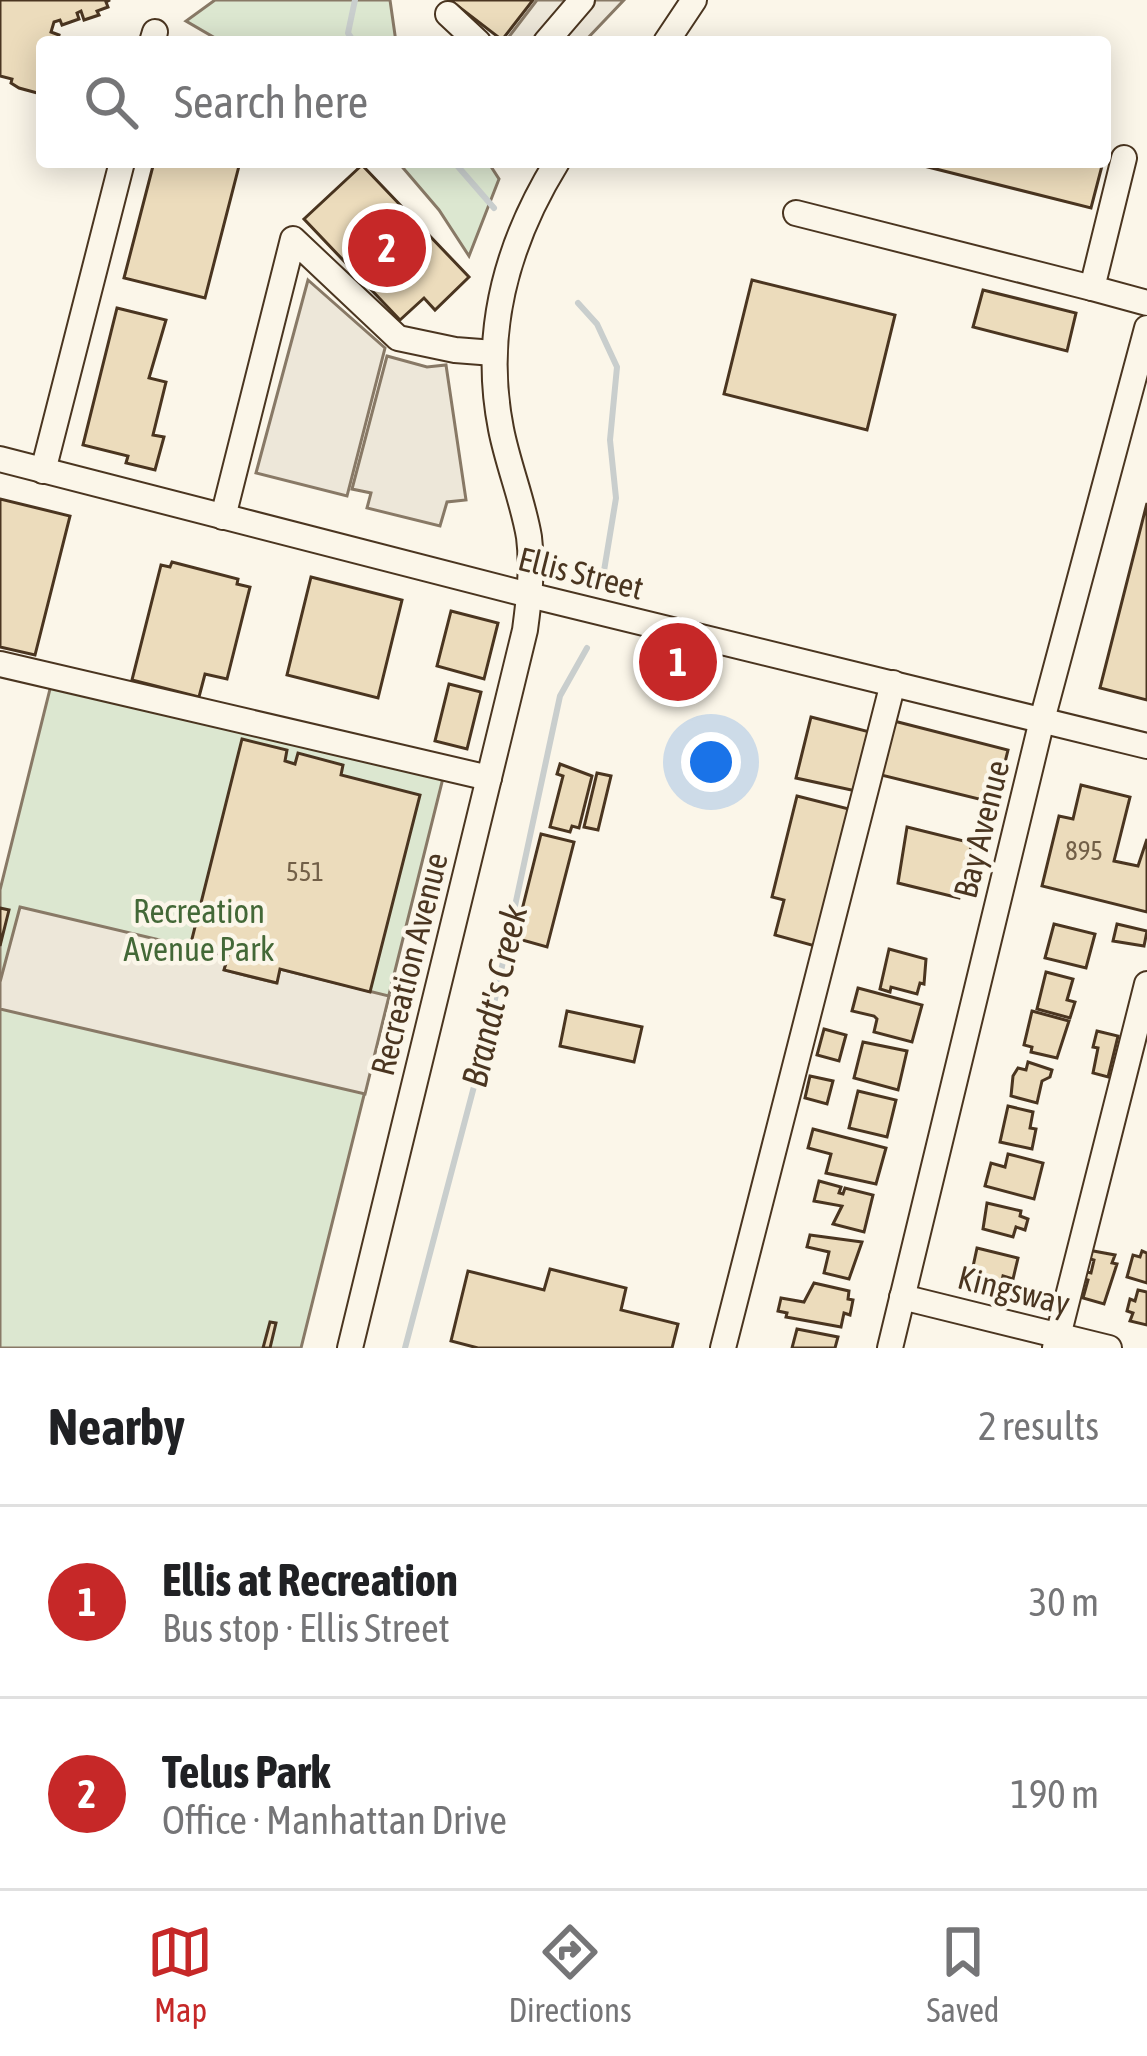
<!DOCTYPE html>
<meta charset="utf-8">
<style>
:root{--surface:#fff;--page:#f2f2f2;--text:#202124;--muted:#757577;--line:#e0e0e0;--accent:#c62828}
body{margin:0;font-family:"Asap Condensed",sans-serif;background:var(--page);color:var(--text)}
.you{position:absolute;left:711px;top:762px;width:42px;height:42px;margin:-30px;border:9px solid #fff;border-radius:50%;background:#1a73e8;box-shadow:0 0 0 18px #1a73e833}
.badge{display:grid;place-items:center;width:78px;height:78px;border-radius:50%;background:var(--accent);color:#fff;font-size:39px;font-weight:700}
.pin{position:absolute;translate:-50% -50%;border:6px solid #fff;box-shadow:0 3px 12px #0006}
.list{margin:0;padding:0;list-style:none}
h2{display:flex;justify-content:space-between;align-items:center;height:156px;margin:0;padding:0 48px;font-size:51px}
h2 small{font-size:39px;font-weight:400;color:var(--muted)}
.list li{display:grid;grid-template-columns:78px 1fr auto;gap:36px;align-items:center;box-sizing:border-box;height:192px;padding:0 48px;border-top:3px solid var(--line)}
.list b{display:block;font-size:45px;white-space:nowrap}
.list p{margin:0;font-size:39px;white-space:nowrap;color:var(--muted)}
.list em{font-size:39px;font-style:normal;color:var(--muted)}
.icon{flex:none;width:66px;height:66px;fill:none;stroke:currentColor;stroke-width:2;stroke-linecap:round;stroke-linejoin:round}
.map{position:relative;flex:none;width:1147px;height:1348px;overflow:hidden}
.search{position:absolute;background:var(--surface);box-shadow:0 6px 30px #0003;left:36px;right:36px;top:36px;height:132px;display:flex;align-items:center;gap:30px;box-sizing:border-box;padding:0 42px;border-radius:12px;color:var(--muted);font-size:45px}
.sheet{height:540px;background:var(--surface)}
nav{display:flex;justify-content:space-around;align-items:center;box-sizing:border-box;height:168px;border-top:3px solid var(--line);background:var(--surface);font-size:33px;color:var(--muted)}
nav a{display:grid;justify-items:center;gap:6px}
nav .on{color:var(--accent)}
.map>svg:first-child{display:block}
.green{fill:#dce7d0;stroke:#887966;stroke-width:3}
.parking{fill:#ede7d9;stroke:#887966;stroke-width:3}
.lines{fill:none;stroke-linecap:round;stroke-linejoin:round}
.stream{stroke:#c9cecd;stroke-width:6}
.building{fill:#ecdcbc;stroke:#4a3520;stroke-width:3}
.minor-casing{stroke:#4a3520;stroke-width:28}
.minor{stroke:#fbf6e9;stroke-width:24}
.labels{text-anchor:middle;dominant-baseline:central;stroke-width:9;stroke-linejoin:round;paint-order:stroke}
.number-label{font-size:27px;fill:#725f47}
.street-label{font-size:33px;fill:#4a3520;stroke:#fbf6e9}
.park-label{font-size:33px;fill:#436837;stroke:#fbf6e9}
.water-label{font-size:36px;font-style:italic;fill:#4a3520;stroke:#fbf6e9}
</style>
<div class="map">
<svg width="1147" height="1348" viewBox="0 0 1147 1348">
<rect width="100%" height="100%" fill="#fbf6e9"/>
<!-- green -->
<g class="green">
<path d="M 215,0 L 390,0 L 396,42 L 222,42 L 186,21 Z"/>
<path d="M 398,162 L 488,162 L 499,179 L 469,256 L 439,210 Z"/>
<path d="M 52,681 L 443,778 L 301,1348 L 0,1348 L 0,890 Z"/>
</g>
<!-- parking -->
<g class="parking">
<path d="M 537,0 L 624,0 L 584,42 L 505,42 Z"/>
<path d="M 308,280 L 385,348 L 347,496 L 256,473 Z"/>
<path d="M 387,356 L 427,367 L 446,365 L 466,500 L 447,502 L 440,526 L 367,508 L 371,493 L 352,489 Z"/>
<path d="M 20,907 L 228,956 L 225,970 L 276,983 L 280,969 L 389,996 L 365,1094 L 0,1009 L 0,982 Z"/>
</g>
<g class="lines">
<!-- stream -->
<g class="stream">
<path d="M 354,42 L 348,33 L 355,0"/>
<path d="M 454,162 L 494,208"/>
<path d="M 578,303 L 597,324 L 617,367 L 610,440 L 616,498 L 602,583"/>
<path d="M 405,1348 L 486,1041 L 560,696 L 587,648"/>
</g>
</g>
<!-- building -->
<g class="building">
<path d="M 0,0 L 110,0 L 106,2 L 108,7 L 97,11 L 99,15 L 84,20 L 81,11 L 77,13 L 79,19 L 62,25 L 60,20 L 54,22 L 51,32 L 59,35 L 57,42 L 42,42 L 41,94 L 19,88 L 11,83 L 12,79 L 0,76 Z"/>
<path d="M 450,0 L 533,0 L 502,40 Z"/>
<path d="M 154,162 L 240,162 L 205,298 L 124,278 Z"/>
<path d="M 908,162 L 1103,162 L 1091,208 Z"/>
<path d="M 362,165 L 469,277 L 435,310 L 424,298 L 400,320 L 304,219 Z"/>
<path d="M 752,280 L 895,315 L 867,430 L 724,394 Z"/>
<path d="M 983,290 L 1076,313 L 1067,351 L 973,327 Z"/>
<path d="M 117,308 L 166,320 L 149,378 L 166,382 L 153,435 L 164,437 L 155,470 L 126,463 L 128,456 L 83,445 Z"/>
<path d="M 0,499 L 70,516 L 35,655 L 0,647 Z"/>
<path d="M 1147,503 L 1147,700 L 1100,688 Z"/>
<path d="M 172,562 L 238,579 L 237,584 L 250,587 L 227,679 L 205,674 L 199,697 L 132,680 L 161,565 L 170,567 Z"/>
<path d="M 311,577 L 402,600 L 378,698 L 287,675 Z"/>
<path d="M 451,611 L 498,623 L 484,679 L 437,666 Z"/>
<path d="M 449,684 L 481,692 L 467,749 L 435,741 Z"/>
<path d="M 811,717 L 870,732 L 856,791 L 796,778 Z"/>
<path d="M 894,721 L 1008,750 L 995,803 L 881,775 Z"/>
<path d="M 242,739 L 287,750 L 285,761 L 295,764 L 298,753 L 343,765 L 341,775 L 420,795 L 370,992 L 280,969 L 277,983 L 224,970 L 228,956 L 190,947 Z"/>
<path d="M 560,764 L 592,776 L 579,828 L 572,826 L 570,832 L 550,827 L 563,776 L 557,774 Z"/>
<path d="M 597,773 L 611,776 L 598,830 L 584,827 Z"/>
<path d="M 1081,785 L 1130,797 L 1114,861 L 1138,866 L 1147,839 L 1147,912 L 1042,886 L 1059,816 L 1073,819 Z"/>
<path d="M 797,796 L 849,809 L 815,946 L 775,935 L 784,900 L 772,897 Z"/>
<path d="M 907,827 L 972,843 L 959,898 L 898,883 Z"/>
<path d="M 541,834 L 574,842 L 547,947 L 515,938 Z"/>
<path d="M 0,908 L 9,910 L 0,946 Z"/>
<path d="M 1054,924 L 1095,934 L 1086,968 L 1045,958 Z"/>
<path d="M 1117,924 L 1147,931 L 1144,946 L 1113,941 Z"/>
<path d="M 889,949 L 926,959 L 924,984 L 920,983 L 917,994 L 891,987 L 890,992 L 880,989 Z"/>
<path d="M 1046,972 L 1073,979 L 1067,1000 L 1075,1002 L 1070,1018 L 1037,1009 Z"/>
<path d="M 858,988 L 922,1005 L 912,1042 L 874,1032 L 877,1019 L 874,1016 L 852,1011 Z"/>
<path d="M 567,1011 L 642,1027 L 634,1062 L 560,1046 Z"/>
<path d="M 1032,1011 L 1069,1021 L 1057,1058 L 1031,1052 L 1032,1047 L 1024,1045 Z"/>
<path d="M 824,1029 L 846,1035 L 839,1061 L 817,1055 Z"/>
<path d="M 1097,1031 L 1118,1036 L 1108,1077 L 1093,1073 L 1098,1048 L 1093,1047 Z"/>
<path d="M 863,1042 L 907,1051 L 898,1090 L 854,1078 Z"/>
<path d="M 1028,1062 L 1052,1070 L 1050,1077 L 1042,1081 L 1037,1103 L 1011,1096 L 1013,1076 L 1018,1068 L 1026,1070 Z"/>
<path d="M 810,1076 L 833,1081 L 827,1104 L 805,1098 Z"/>
<path d="M 858,1091 L 896,1100 L 887,1137 L 849,1128 Z"/>
<path d="M 1008,1106 L 1033,1112 L 1030,1128 L 1036,1129 L 1032,1149 L 1000,1142 Z"/>
<path d="M 813,1129 L 886,1148 L 876,1184 L 826,1173 L 831,1154 L 808,1148 Z"/>
<path d="M 1008,1154 L 1043,1163 L 1034,1199 L 985,1186 L 991,1163 L 1005,1167 Z"/>
<path d="M 819,1181 L 841,1187 L 839,1193 L 843,1194 L 845,1188 L 873,1195 L 864,1232 L 833,1224 L 842,1206 L 814,1201 Z"/>
<path d="M 987,1203 L 1021,1211 L 1020,1216 L 1028,1219 L 1025,1230 L 1016,1227 L 1013,1237 L 983,1229 Z"/>
<path d="M 810,1235 L 862,1242 L 849,1279 L 824,1273 L 829,1252 L 807,1247 Z"/>
<path d="M 977,1248 L 1018,1258 L 1013,1279 L 1003,1276 L 1001,1284 L 971,1276 Z"/>
<path d="M 1088,1250 L 1115,1255 L 1112,1263 L 1117,1264 L 1104,1304 L 1083,1298 L 1088,1280 L 1081,1278 L 1083,1271 L 1091,1273 L 1094,1260 L 1087,1258 Z"/>
<path d="M 1142,1251 L 1147,1253 L 1147,1283 L 1127,1277 L 1133,1255 L 1140,1257 Z"/>
<path d="M 550,1269 L 626,1288 L 621,1310 L 678,1324 L 672,1348 L 478,1348 L 451,1341 L 468,1271 L 544,1290 Z"/>
<path d="M 814,1283 L 849,1291 L 848,1299 L 853,1300 L 850,1315 L 844,1313 L 841,1327 L 786,1317 L 787,1313 L 778,1311 L 781,1298 L 804,1302 Z"/>
<path d="M 1138,1290 L 1147,1292 L 1147,1325 L 1130,1321 L 1133,1313 L 1127,1311 L 1130,1299 L 1135,1301 Z"/>
<path d="M 270,1322 L 276,1323 L 270,1348 L 263,1348 Z"/>
<path d="M 797,1329 L 838,1337 L 835,1348 L 792,1348 Z"/>
</g>
<g class="lines">
<!-- minor casing -->
<g class="minor-casing">
<g id="minor">
<path d="M 448,14 L 478,42"/>
<path d="M 152,42 L 155,32"/>
<path d="M 546,42 L 582,0"/>
<path d="M 666,42 L 694,0"/>
<path d="M 1124,158 L 1092,288 L 1147,303"/>
<path d="M 796,213 L 1092,288"/>
<path d="M 0,459 L 529,595 L 1147,746"/>
<path d="M 43,471 L 122,162"/>
<path d="M 223,517 L 293,239 L 398,338 L 455,350 L 494,353"/>
<path d="M 0,664 L 489,778"/>
<path d="M 902,1297 L 1109,1348"/>
<path d="M 350,1348 L 525,630 C 529,600 533,568 529,537 C 523,501 508,465 501,429 C 482,333 507,243 557,162"/>
<path d="M 723,1348 L 893,683"/>
<path d="M 890,1348 L 1042,720 L 1147,328"/>
<path d="M 1055,1348 L 1147,984"/>
</g>
</g>
<!-- minor -->
<use href="#minor" class="minor"/>
</g>
<g class="labels">
<!-- number labels -->
<g class="number-label">
<text x="1084" y="850">895</text>
<text x="305" y="871">551</text>
</g>
<!-- street labels -->
<g class="street-label">
<text transform="translate(581 573) rotate(14)">Ellis Street</text>
<text transform="translate(981 829) rotate(-76)">Bay Avenue</text>
<text transform="translate(409 964) rotate(-76)">Recreation Avenue</text>
<text transform="translate(1014 1290) rotate(14)">Kingsway</text>
</g>
<!-- park labels -->
<g class="park-label">
<text x="199" y="911">Recreation<tspan x="199" dy="38">Avenue Park</tspan></text>
</g>
<!-- water labels -->
<g class="water-label">
<text transform="translate(494 996) rotate(-77)">Brandt's Creek</text>
</g>
</g>
</svg>
<div class="you"></div>
<div class="pin badge" style="left:678px;top:662px">1</div>
<div class="pin badge" style="left:387px;top:248px">2</div>
<div class="search"><svg class="icon" aria-label="search" viewBox="0 0 24 24"><circle cx="10" cy="10" r="6"/><path d="M15 15l6 6"/></svg>Search here</div>
</div>
<section class="sheet">
<h2>Nearby<small>2 results</small></h2>
<ul class="list">
<li><span class="badge">1</span><div><b>Ellis at Recreation</b><p>Bus stop · Ellis Street</p></div><em>30 m</em></li>
<li><span class="badge">2</span><div><b>Telus Park</b><p>Office · Manhattan Drive</p></div><em>190 m</em></li>
</ul>
</section>
<nav>
<a class="on"><svg class="icon" aria-label="map" viewBox="0 0 24 24"><path d="M3 6l6-2 6 2 6-2v14l-6 2-6-2-6 2zM9 4v14M15 6v14"/></svg>Map</a>
<a><svg class="icon" aria-label="directions" viewBox="0 0 24 24"><path d="M12 3l9 9-9 9-9-9zM9 14v-3h6M13 9l2 2-2 2"/></svg>Directions</a>
<a><svg class="icon" aria-label="saved" viewBox="0 0 24 24"><path d="M7 4h10v16l-5-4-5 4z"/></svg>Saved</a>
</nav>
